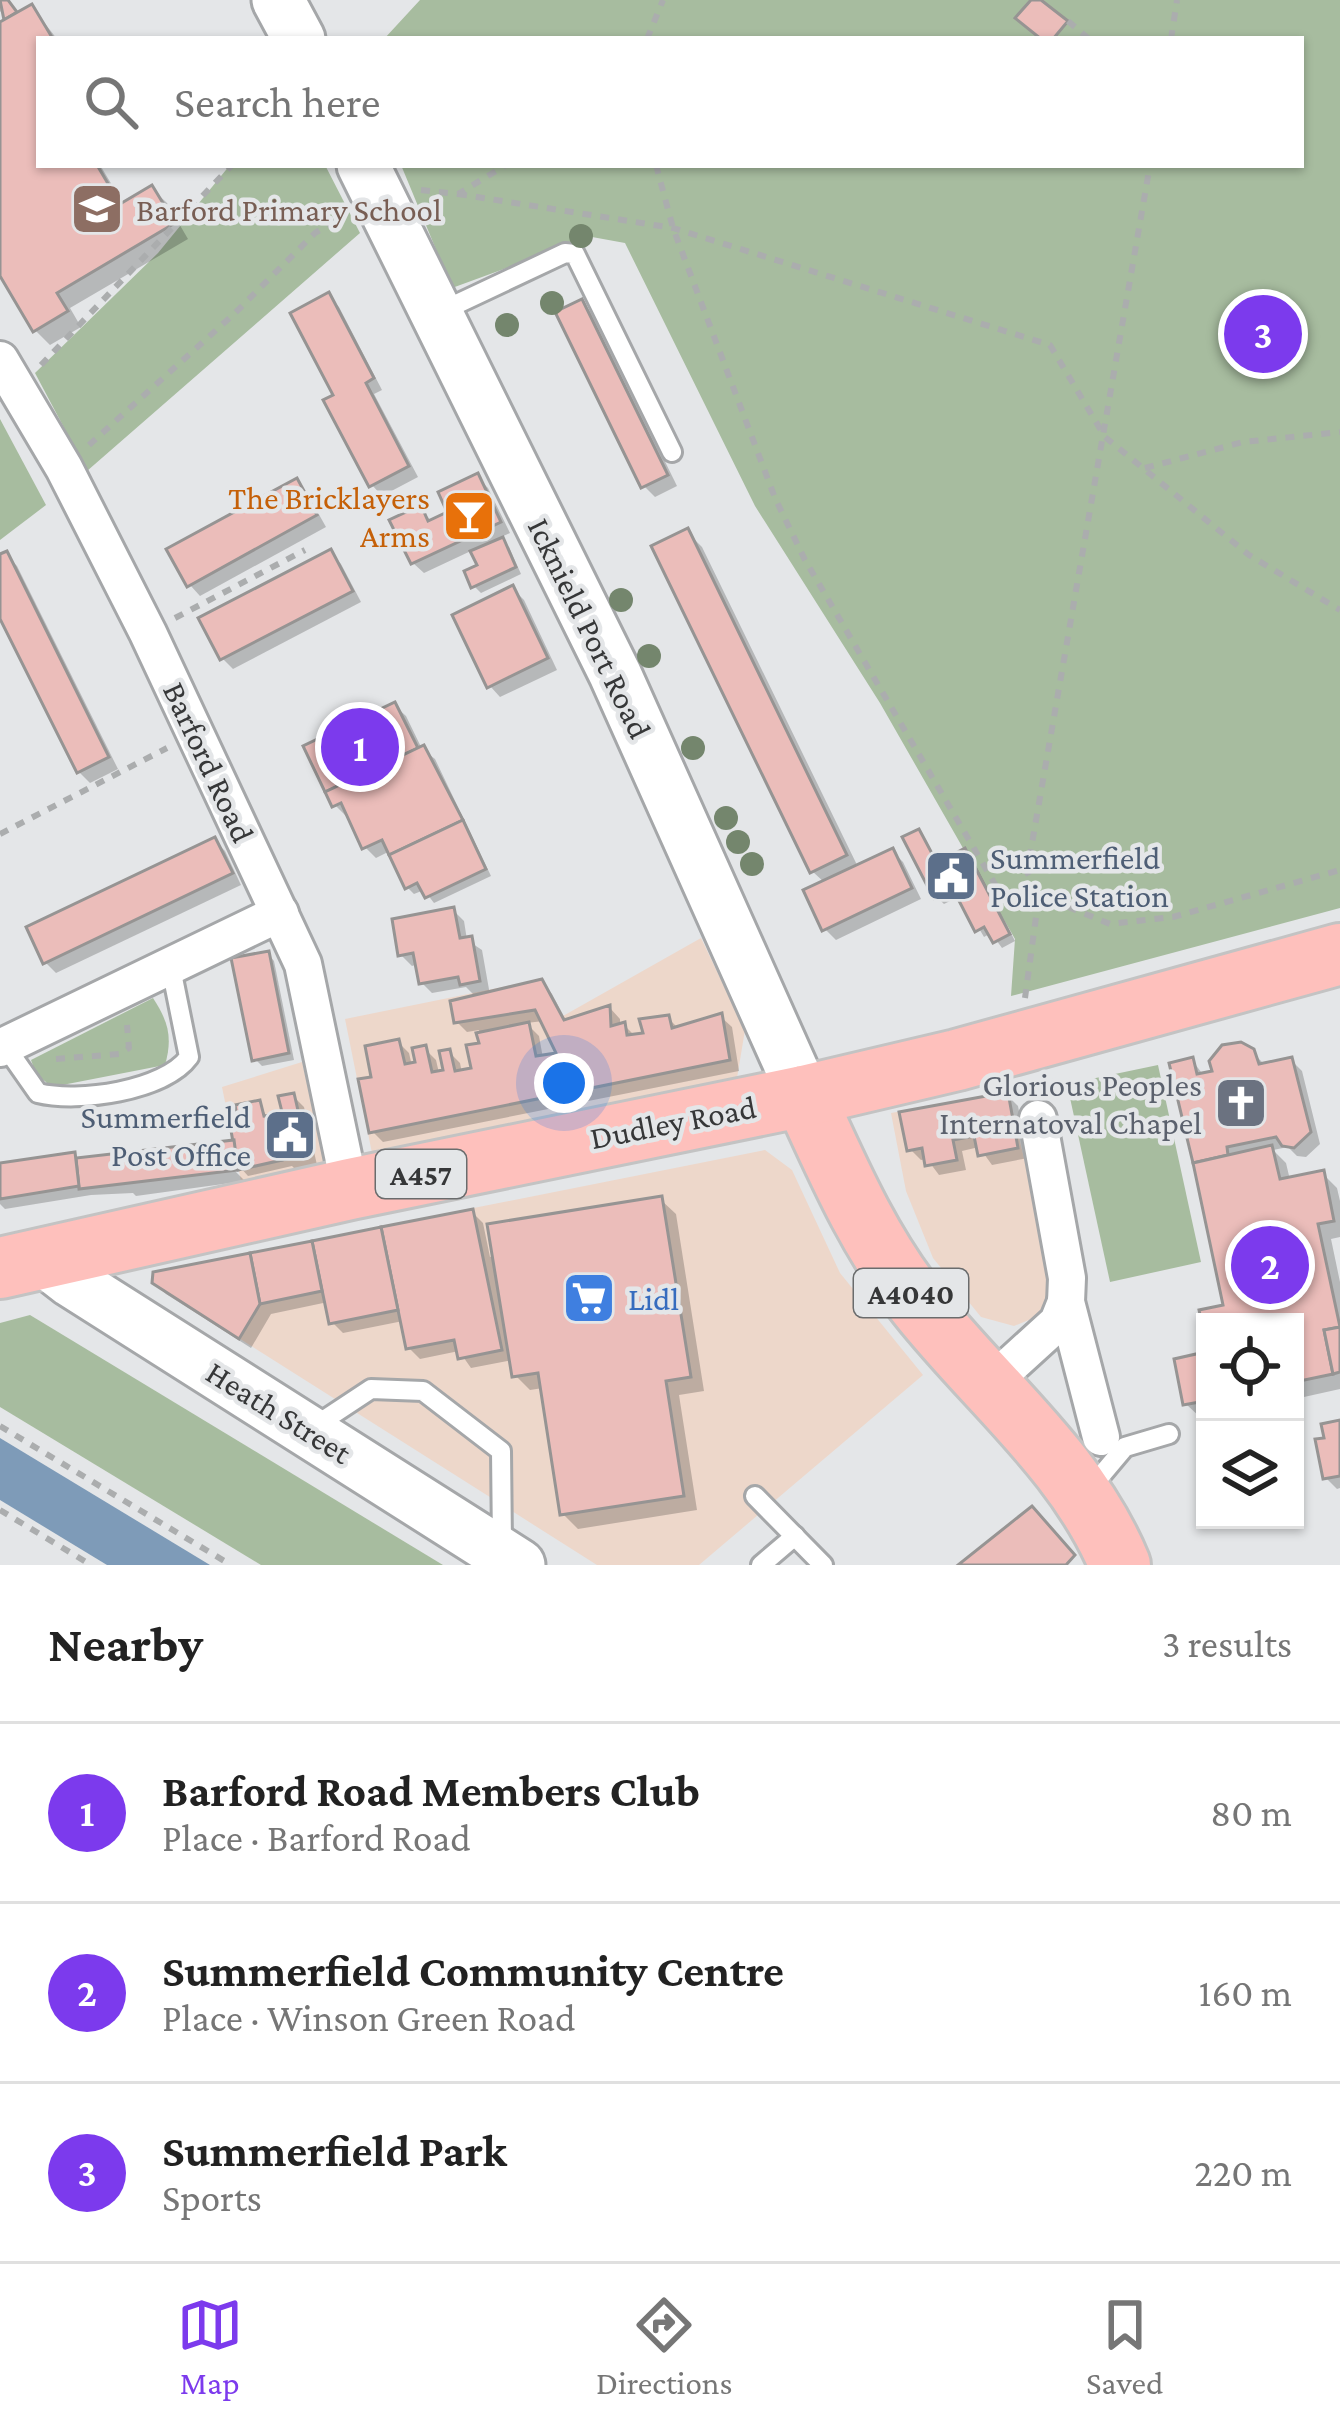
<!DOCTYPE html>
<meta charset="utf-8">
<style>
:root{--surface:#fff;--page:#f2f2f2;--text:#222;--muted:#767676;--line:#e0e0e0;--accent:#7c3aed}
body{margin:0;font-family:"Crimson Pro",serif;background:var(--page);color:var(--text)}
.controls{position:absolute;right:36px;bottom:36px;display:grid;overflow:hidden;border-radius:0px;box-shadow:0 3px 9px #0004}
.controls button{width:108px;height:108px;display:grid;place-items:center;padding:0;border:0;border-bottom:3px solid var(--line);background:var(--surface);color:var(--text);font:60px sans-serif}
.you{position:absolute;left:564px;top:1083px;width:42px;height:42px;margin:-30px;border:9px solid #fff;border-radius:50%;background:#1a73e8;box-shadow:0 0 0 18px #1a73e833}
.badge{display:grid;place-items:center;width:78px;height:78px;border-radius:50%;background:var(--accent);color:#fff;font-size:39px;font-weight:700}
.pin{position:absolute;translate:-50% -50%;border:6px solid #fff;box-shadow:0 3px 12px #0006}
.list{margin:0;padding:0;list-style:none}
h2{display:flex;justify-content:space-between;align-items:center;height:156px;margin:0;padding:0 48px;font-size:51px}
h2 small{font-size:39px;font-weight:400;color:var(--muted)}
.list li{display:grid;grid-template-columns:78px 1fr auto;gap:36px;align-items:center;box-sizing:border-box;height:180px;padding:0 48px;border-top:3px solid var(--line)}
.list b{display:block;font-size:45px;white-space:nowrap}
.list p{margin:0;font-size:39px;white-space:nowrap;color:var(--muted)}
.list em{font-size:39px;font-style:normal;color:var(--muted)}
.icon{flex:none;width:66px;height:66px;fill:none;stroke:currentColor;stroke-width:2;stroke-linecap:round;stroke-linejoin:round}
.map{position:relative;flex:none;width:1340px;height:1565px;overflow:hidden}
.search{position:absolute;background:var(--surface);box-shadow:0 3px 9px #0004;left:36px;right:36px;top:36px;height:132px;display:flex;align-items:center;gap:30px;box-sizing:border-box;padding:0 42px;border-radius:0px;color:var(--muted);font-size:45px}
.sheet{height:696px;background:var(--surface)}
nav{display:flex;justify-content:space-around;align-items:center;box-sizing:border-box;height:168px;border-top:3px solid var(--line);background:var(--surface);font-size:33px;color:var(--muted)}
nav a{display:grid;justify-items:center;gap:6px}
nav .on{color:var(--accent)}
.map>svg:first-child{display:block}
.commercial{fill:#edd7ca}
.green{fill:#a7bc9f}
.water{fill:#7e9bb8}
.shadow{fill:#0003;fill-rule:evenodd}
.building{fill:#ebbdba;stroke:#969493;stroke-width:3}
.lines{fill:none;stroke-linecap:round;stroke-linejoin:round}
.service-casing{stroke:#a5a7a9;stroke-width:24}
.minor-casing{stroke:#a5a7a9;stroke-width:42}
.secondary-casing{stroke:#a5a7a9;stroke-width:57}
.primary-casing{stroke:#c3c3c3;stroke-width:66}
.path{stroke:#abadae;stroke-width:6;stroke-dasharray:9 9;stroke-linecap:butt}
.service{stroke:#fff;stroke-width:18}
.minor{stroke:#fff;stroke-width:36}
.secondary{stroke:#fff;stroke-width:51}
.primary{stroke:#fec0bc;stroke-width:60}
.tree{fill:#74866d}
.labels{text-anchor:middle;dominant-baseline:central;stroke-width:9;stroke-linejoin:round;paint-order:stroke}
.shield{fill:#e4e6e8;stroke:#6a6c6d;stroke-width:3}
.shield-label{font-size:30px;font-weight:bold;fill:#363738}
.education-label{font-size:33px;fill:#785e54;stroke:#e4e6e8;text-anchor:start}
.food-label{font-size:33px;fill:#c56008;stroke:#e4e6e8;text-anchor:end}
.street-label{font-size:33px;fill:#363738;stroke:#e4e6e8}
.service-label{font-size:33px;fill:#4e5e75;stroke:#e4e6e8;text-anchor:start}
.worship-label{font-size:33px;fill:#5b616d;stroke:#e4e6e8;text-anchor:end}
.shop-label{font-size:33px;fill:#366cbe;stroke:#e4e6e8;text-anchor:start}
</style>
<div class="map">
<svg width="1340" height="1565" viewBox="0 0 1340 1565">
<rect width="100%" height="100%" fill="#e4e6e8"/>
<!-- commercial -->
<g class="commercial">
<path d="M 701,938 L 745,1030 L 737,1078 L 373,1158 L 345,1019 L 542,979 L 563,1016 Z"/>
<path d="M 302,1062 L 327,1168 L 243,1191 L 222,1087 Z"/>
<path d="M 1008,1092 L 1056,1291 L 1036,1317 L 1014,1326 L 981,1317 L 933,1258 L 906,1191 L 891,1113 Z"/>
<path d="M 765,1150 L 792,1170 L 840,1273 L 923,1375 L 699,1565 L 597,1565 L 152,1283 L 153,1272 Z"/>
</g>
<!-- green -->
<g class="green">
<path d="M 420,0 L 1340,0 L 1340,908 L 1011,996 L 1015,939 L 880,703 L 755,506 L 625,243 L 592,237 L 452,288 L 401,165 L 1301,165 L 1301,39 L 384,39 Z"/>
<path d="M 230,165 L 325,165 L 360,233 L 87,471 L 35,373 L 158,253 Z"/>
<path d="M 0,419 L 46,505 L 0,540 Z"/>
<path d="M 153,998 C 168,1021 173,1037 165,1065 L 52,1087 L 36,1074 L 31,1060 Z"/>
<path d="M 1158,1065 L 1201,1262 L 1110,1282 L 1067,1084 Z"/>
<path d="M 30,1315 L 443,1565 L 261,1565 L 0,1407 L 0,1323 Z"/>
</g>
<!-- water -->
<path class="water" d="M 0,1438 L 210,1565 L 107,1565 L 0,1500 Z"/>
<!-- shadow -->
<g class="shadow">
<path d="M 0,0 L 5,0 L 17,16 L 32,7 L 57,39 L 39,39 L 39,165 L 100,165 L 124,205 L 152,189 L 167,203 L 188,239 L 70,308 L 81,327 L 50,345 L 35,330 L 0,270 L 0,26 L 9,21 L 0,11 Z"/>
<path d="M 328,296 L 339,307 L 382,390 L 374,394 L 418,477 L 382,496 L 372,485 L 337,396 Z"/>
<path d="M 582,303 L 592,313 L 677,486 L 655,497 L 644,486 Z"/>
<path d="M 477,477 L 488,488 L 510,533 L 499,538 L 509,547 L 521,574 L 481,593 L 474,586 L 481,567 L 473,550 L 424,573 L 413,563 L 420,508 L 432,522 L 451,513 Z"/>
<path d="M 297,482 L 307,493 L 326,527 L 200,596 L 190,585 Z"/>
<path d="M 687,532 L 702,547 L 858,867 L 892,851 L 903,862 L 921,899 L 836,940 L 825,929 L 825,883 L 812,871 Z"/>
<path d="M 330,553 L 341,564 L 361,602 L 233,669 L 222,658 Z"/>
<path d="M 6,555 L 17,566 L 118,769 L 90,783 L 79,772 L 0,612 L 0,558 Z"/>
<path d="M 513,589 L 524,600 L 557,670 L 500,697 L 490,686 Z"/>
<path d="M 395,706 L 406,716 L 422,749 L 435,759 L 491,876 L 434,903 L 424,890 L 414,894 L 407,887 L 390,851 L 376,858 L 365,847 L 350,814 L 346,816 L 335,805 Z"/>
<path d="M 919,833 L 939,865 L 965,852 L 972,858 L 1015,941 L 1002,948 L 991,933 L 984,937 L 960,896 L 944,904 L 937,897 Z"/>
<path d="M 214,840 L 225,851 L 241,885 L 56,973 L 45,962 Z"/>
<path d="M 453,910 L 464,921 L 467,940 L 482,950 L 490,995 L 541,982 L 552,994 L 567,1022 L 610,1008 L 620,1019 L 620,1026 L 624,1025 L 636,1037 L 647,1035 L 668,1018 L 679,1029 L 721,1017 L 732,1027 L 739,1071 L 383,1142 L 372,1131 L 375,1079 L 398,1042 L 409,1053 L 412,1066 L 425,1049 L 436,1060 L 439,1073 L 446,1072 L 449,1052 L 460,1063 L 462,1073 L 474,1070 L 482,1045 L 479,1030 L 467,1032 L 456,1021 L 477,998 L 466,987 L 432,993 L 421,982 L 418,964 L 412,966 L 401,955 ZM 544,1021 L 560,1055 L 543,1058 L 539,1036 L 526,1023 Z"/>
<path d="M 268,954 L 274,961 L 294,1060 L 262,1066 L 255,1059 Z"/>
<path d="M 1252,1052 L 1264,1064 L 1291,1060 L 1302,1071 L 1320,1144 L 1306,1157 L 1297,1156 L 1288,1147 L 1273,1150 L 1286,1163 L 1290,1180 L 1323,1174 L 1337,1188 L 1340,1201 L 1340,1237 L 1331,1239 L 1340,1282 L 1340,1389 L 1295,1399 L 1295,1322 L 1205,1324 L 1202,1312 L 1226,1307 L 1196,1162 L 1192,1060 L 1204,1076 Z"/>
<path d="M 1007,1095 L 1018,1106 L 1028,1158 L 992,1165 L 979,1147 L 962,1151 L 966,1170 L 939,1175 L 927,1159 L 921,1160 L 910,1149 Z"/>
<path d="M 293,1096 L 304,1107 L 317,1165 L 296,1170 L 292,1166 L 248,1176 L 240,1167 L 231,1167 L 245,1181 L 136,1196 L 133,1193 L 91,1195 L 5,1209 L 0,1204 L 0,1166 L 236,1143 L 259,1103 L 268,1119 L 285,1115 Z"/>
<path d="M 661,1200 L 676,1214 L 704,1391 L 679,1395 L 697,1510 L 578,1529 L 563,1514 L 543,1388 L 530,1390 L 515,1375 L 512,1360 L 471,1368 L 459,1351 L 420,1359 L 409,1348 L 403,1321 L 343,1333 L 332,1322 L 328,1302 L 271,1314 L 251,1348 L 166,1294 L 155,1282 L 156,1275 L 472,1212 L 483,1223 L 490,1257 Z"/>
<path d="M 1205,1355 L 1205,1418 L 1201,1418 L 1186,1404 Z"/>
<path d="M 1340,1423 L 1340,1488 L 1337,1489 L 1326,1478 L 1327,1440 Z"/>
</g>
<!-- building -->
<g class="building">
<path d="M 0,0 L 8,0 L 17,12 L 4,20 Z"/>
<path d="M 1031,0 L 1041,0 L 1068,21 L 1053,39 L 1041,39 L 1015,18 Z"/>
<path d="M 32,4 L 53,39 L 39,39 L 39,165 L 97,165 L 120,204 L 152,185 L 175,223 L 57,293 L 68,311 L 33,332 L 0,276 L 0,22 Z"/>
<path d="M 329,292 L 374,378 L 366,383 L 409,466 L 369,487 L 323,400 L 333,395 L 290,313 Z"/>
<path d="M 582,299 L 668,475 L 641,488 L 555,312 Z"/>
<path d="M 478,473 L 501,522 L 411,564 L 389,520 L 421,505 L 428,521 L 447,512 L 438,492 Z"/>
<path d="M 297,478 L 317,515 L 187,587 L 166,549 Z"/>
<path d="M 688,528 L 847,855 L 810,873 L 651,546 Z"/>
<path d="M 503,537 L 516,567 L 471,588 L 464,571 L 477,565 L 470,551 Z"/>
<path d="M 331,549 L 353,591 L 220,660 L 198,618 Z"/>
<path d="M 7,551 L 109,757 L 77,773 L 0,619 L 0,554 Z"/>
<path d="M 513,585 L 548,658 L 487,688 L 452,615 Z"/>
<path d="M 395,702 L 418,748 L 325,792 L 303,746 Z"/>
<path d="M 424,745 L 463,820 L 389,855 L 382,840 L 362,849 L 341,803 L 332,807 L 325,792 Z"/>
<path d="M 463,820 L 486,869 L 425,898 L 417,883 L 405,889 L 389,855 Z"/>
<path d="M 919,829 L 937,863 L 965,848 L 1010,934 L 993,943 L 984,927 L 975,932 L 953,889 L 934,899 L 902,837 Z"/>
<path d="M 215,837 L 233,873 L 43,964 L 26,927 Z"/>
<path d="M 893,848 L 912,888 L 822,931 L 803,890 Z"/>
<path d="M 454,907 L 460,938 L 472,936 L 480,981 L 460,985 L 458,977 L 419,984 L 413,953 L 398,956 L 392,919 Z"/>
<path d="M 269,951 L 289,1053 L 252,1061 L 231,958 Z"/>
<path d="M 542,979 L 564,1020 L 610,1005 L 611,1026 L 625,1022 L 627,1035 L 643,1033 L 639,1019 L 669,1015 L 672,1028 L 722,1013 L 730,1060 L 369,1133 L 358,1079 L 371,1077 L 365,1046 L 399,1039 L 405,1064 L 415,1062 L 412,1048 L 426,1045 L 432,1072 L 443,1070 L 439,1051 L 450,1049 L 455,1071 L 471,1068 L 466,1045 L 479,1043 L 476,1033 L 529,1022 L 536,1056 L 556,1053 L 535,1010 L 454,1023 L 450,1001 Z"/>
<path d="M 1241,1042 L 1254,1049 L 1259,1064 L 1292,1057 L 1311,1132 L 1294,1148 L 1282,1146 L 1276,1137 L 1227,1147 L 1228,1155 L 1193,1163 L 1169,1063 L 1193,1057 L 1197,1074 L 1212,1071 L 1209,1061 L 1222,1045 Z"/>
<path d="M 1008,1092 L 1018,1148 L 978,1156 L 974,1136 L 953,1140 L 957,1160 L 925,1166 L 922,1148 L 907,1151 L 899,1112 Z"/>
<path d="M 294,1093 L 308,1154 L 282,1160 L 272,1115 L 282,1112 L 278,1096 Z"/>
<path d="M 260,1100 L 264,1116 L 272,1115 L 282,1160 L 238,1170 L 230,1125 L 238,1123 L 235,1105 Z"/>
<path d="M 234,1140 L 238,1170 L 79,1189 L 76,1158 Z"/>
<path d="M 1272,1145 L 1280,1179 L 1324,1170 L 1334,1221 L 1318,1224 L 1340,1327 L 1324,1330 L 1333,1374 L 1295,1382 L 1295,1322 L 1205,1322 L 1205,1339 L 1199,1310 L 1223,1305 L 1193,1163 Z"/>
<path d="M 75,1152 L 79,1186 L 0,1199 L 0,1163 Z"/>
<path d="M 662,1196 L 691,1377 L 666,1381 L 684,1496 L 560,1515 L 538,1373 L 512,1377 L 487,1224 Z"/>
<path d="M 473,1209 L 502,1350 L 458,1359 L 454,1340 L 406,1349 L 381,1227 Z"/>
<path d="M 381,1227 L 398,1310 L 329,1324 L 312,1241 Z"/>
<path d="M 312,1241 L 322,1291 L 260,1304 L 250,1253 Z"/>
<path d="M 250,1253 L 260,1304 L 239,1339 L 152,1283 L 153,1272 Z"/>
<path d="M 1340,1327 L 1340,1372 L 1333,1374 L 1324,1330 Z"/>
<path d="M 1205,1352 L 1205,1401 L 1183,1405 L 1174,1359 Z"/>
<path d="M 1340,1420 L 1340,1476 L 1323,1479 L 1315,1439 L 1324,1438 L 1321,1424 Z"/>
<path d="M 1032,1506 L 1075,1555 L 1066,1565 L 958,1565 Z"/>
</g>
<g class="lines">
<!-- service casing -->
<g class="service-casing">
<g id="service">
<path d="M 442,311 L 565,253 L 575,254 L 672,452"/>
<path d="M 5,1046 L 38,1093 C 78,1103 164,1091 189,1057 L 170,963"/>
<path d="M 312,1428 L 371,1389 L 423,1391 L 501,1451 L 502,1544"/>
<path d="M 1088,1491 L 1125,1447 L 1169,1434"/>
<path d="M 755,1496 L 823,1565"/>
<path d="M 761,1565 L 795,1536"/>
</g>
</g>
<!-- minor casing -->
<g class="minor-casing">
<g id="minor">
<path d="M 0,360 L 64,468 L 148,633 L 303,964 L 350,1189"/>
<path d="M 0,1048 L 280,913"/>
<path d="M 1038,1119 L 1067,1278 L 1066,1302 L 1101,1437"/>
<path d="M 991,1383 L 1058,1322 L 1066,1302"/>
</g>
</g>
<!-- secondary casing -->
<g class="secondary-casing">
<g id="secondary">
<path d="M 278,0 L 299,39"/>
<path d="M 363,165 L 615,674 L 804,1096"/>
<path d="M 40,1257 L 71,1281 L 519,1565"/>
</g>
</g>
<!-- primary casing -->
<g class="primary-casing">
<g id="primary">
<path d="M 804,1096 C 837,1168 869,1243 919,1305 C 987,1391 1077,1461 1120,1565"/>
<path d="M 0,1268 L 350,1189 L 804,1096 L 957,1060 L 1340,954"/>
</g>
</g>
<!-- path -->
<g class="path">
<path d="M 1068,21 L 1089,39"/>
<path d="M 647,39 L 663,0"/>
<path d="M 1171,39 L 1177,0"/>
<path d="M 656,165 L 673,228 L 775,498 L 805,560 L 1003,898 L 1039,895 L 1110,924 L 1173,917 L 1340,870"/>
<path d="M 421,190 L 458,194 L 506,165"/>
<path d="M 458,194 L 673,228 L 1050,345 L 1105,437 L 1249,555 L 1340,610"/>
<path d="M 41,365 L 232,165"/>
<path d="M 89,445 L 234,314 L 315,233 L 346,214"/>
<path d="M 1145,468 L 1243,442 L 1340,432"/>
<path d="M 175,618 L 305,550"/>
<path d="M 0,834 L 167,748"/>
<path d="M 1025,998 L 1039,895 L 1027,872 L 1150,165"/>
<path d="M 56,1059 L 119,1054 L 129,1048 L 127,1025"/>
<path d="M 0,1426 L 231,1565"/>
<path d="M 0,1510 L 91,1565"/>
</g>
<!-- service -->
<use href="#service" class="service"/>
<!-- minor -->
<use href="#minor" class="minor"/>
<!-- secondary -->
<use href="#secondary" class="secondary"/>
<!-- primary -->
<use href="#primary" class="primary"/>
</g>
<!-- trees -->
<g class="tree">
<circle cx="581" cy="236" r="12"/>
<circle cx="552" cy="303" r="12"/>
<circle cx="507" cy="325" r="12"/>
<circle cx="621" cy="600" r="12"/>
<circle cx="649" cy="656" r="12"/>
<circle cx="693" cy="748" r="12"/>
<circle cx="726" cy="818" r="12"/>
<circle cx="738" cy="842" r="12"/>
<circle cx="752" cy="864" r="12"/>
</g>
<!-- icons -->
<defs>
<g id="school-square" transform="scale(2.7)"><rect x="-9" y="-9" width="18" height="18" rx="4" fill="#8d6e63" stroke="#e4e6e8"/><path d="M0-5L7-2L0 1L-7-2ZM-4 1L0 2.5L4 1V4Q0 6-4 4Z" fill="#fff"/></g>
<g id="bar-square" transform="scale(2.7)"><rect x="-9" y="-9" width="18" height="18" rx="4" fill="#e8710a" stroke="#e4e6e8"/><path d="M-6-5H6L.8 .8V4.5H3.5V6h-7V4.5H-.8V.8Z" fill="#fff"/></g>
<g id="civic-square" transform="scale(2.7)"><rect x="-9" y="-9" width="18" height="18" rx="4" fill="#5c6f8a" stroke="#e4e6e8"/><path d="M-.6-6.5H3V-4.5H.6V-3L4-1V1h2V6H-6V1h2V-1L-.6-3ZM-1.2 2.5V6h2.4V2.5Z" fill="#fff"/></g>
<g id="church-square" transform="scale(2.7)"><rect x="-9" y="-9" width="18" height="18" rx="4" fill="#6b7280" stroke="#e4e6e8"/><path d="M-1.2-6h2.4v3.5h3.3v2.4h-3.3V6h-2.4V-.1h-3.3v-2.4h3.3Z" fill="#fff"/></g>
<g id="supermarket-square" transform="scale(2.7)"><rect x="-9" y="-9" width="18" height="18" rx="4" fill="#3f7fe0" stroke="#e4e6e8"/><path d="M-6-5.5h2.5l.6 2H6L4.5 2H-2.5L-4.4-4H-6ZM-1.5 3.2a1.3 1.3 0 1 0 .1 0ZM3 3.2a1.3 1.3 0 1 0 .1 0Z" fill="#fff"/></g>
</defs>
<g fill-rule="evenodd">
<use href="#school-square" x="97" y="209"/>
<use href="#bar-square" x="469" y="516"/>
<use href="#civic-square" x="951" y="876"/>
<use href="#church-square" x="1241" y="1103"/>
<use href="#civic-square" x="290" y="1135"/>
<use href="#supermarket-square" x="589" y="1298"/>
</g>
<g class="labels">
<!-- shield labels -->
<g class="shield">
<rect x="376" y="1150" width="90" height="48" rx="9"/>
<rect x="854" y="1269" width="114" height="48" rx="9"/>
</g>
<g class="shield-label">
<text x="421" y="1174">A457</text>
<text x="911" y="1293">A4040</text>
</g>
<!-- education labels -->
<g class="education-label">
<text x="136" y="209">Barford Primary School</text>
</g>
<!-- food labels -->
<g class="food-label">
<text x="430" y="497">The Bricklayers<tspan x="430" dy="38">Arms</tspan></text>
</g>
<!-- street labels -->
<g class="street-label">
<text transform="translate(590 628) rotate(64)">Icknield Port Road</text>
<text transform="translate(209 762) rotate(65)">Barford Road</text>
<text transform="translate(673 1122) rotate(-11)">Dudley Road</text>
<text transform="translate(279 1412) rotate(32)">Heath Street</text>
</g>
<!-- service labels -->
<g class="service-label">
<text x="990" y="857">Summerfield<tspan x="990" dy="38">Police Station</tspan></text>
<text x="251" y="1116" text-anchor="end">Summerfield<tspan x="251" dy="38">Post Office</tspan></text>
</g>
<!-- worship labels -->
<g class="worship-label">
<text x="1202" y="1084">Glorious Peoples<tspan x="1202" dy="38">Internatoval Chapel</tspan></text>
</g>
<!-- shop labels -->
<g class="shop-label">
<text x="628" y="1298">Lidl</text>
</g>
</g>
</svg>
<div class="controls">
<button><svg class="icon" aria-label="locate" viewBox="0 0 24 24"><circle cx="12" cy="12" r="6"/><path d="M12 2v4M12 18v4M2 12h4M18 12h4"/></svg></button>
<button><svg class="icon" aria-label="layers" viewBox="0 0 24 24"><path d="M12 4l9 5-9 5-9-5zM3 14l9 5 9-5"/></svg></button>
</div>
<div class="you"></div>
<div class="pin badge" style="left:360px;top:747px">1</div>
<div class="pin badge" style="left:1270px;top:1265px">2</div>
<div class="pin badge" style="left:1263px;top:334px">3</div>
<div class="search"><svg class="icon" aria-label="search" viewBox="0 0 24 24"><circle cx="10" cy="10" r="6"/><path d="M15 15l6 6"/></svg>Search here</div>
</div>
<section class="sheet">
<h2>Nearby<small>3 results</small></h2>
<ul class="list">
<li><span class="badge">1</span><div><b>Barford Road Members Club</b><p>Place · Barford Road</p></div><em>80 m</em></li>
<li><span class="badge">2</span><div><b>Summerfield Community Centre</b><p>Place · Winson Green Road</p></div><em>160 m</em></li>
<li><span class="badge">3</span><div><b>Summerfield Park</b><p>Sports</p></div><em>220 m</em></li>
</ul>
</section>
<nav>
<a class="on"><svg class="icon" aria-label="map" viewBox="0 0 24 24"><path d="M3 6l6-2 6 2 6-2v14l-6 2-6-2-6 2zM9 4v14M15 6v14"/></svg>Map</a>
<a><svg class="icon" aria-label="directions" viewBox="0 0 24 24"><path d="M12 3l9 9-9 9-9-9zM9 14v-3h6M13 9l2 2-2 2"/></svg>Directions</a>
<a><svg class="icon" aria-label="saved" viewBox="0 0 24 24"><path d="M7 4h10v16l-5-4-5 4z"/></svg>Saved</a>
</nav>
